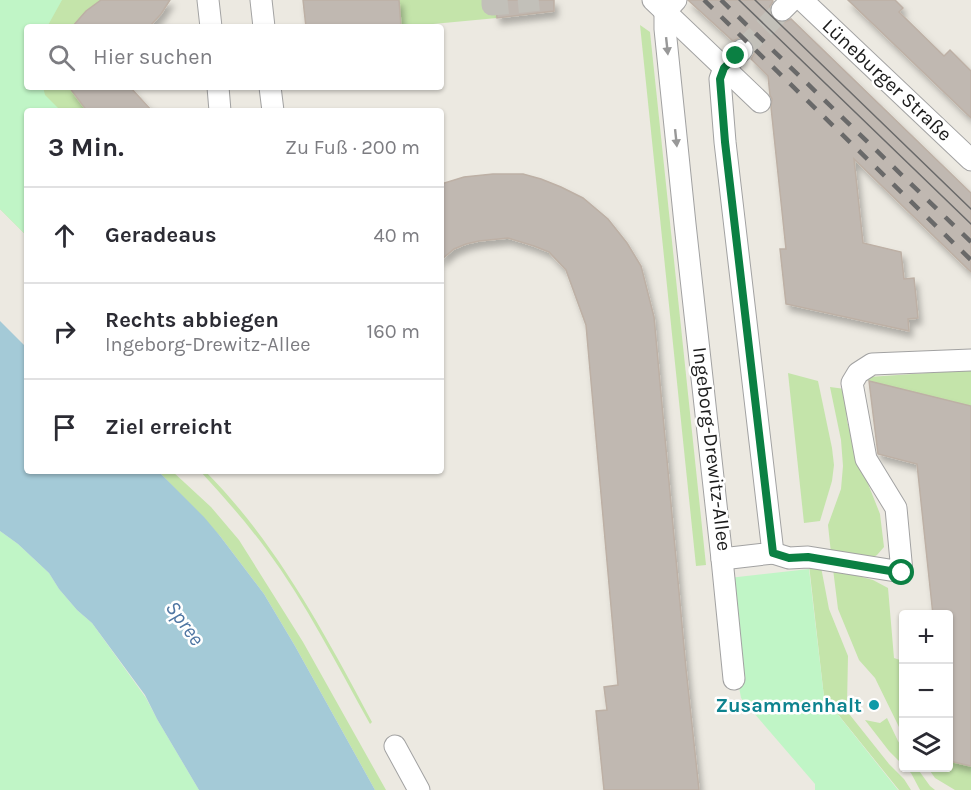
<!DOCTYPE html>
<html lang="de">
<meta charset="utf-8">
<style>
:root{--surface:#fff;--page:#f2f2f3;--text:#2b2b33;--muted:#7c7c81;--line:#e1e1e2}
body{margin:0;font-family:Karla,sans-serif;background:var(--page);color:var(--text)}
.controls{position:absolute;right:18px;bottom:18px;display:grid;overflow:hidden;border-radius:6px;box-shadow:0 2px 4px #0004}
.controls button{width:54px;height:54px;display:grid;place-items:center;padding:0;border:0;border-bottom:2px solid var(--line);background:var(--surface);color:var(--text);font:30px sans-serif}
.stop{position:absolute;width:18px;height:18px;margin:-14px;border:4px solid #0b8043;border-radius:50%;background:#fff}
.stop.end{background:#0b8043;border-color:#fff;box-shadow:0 2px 6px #0008}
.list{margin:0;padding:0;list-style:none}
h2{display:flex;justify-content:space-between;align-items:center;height:78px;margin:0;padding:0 24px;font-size:26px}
h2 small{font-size:20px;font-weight:400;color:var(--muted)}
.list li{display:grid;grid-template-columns:39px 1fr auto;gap:18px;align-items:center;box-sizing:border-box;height:96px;padding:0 24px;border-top:2px solid var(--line)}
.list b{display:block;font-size:22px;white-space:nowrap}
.list p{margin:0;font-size:20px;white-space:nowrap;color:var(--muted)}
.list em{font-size:20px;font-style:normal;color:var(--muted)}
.icon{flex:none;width:33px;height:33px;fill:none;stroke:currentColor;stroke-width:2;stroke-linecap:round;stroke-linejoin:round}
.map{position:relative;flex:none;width:971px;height:790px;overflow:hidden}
.search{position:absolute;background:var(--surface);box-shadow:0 2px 4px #0004;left:24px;top:24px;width:420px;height:66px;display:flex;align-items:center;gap:15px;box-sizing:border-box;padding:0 21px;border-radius:6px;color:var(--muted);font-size:22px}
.panel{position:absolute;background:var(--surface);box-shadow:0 2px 4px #0004;left:24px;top:108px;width:420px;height:366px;border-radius:6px}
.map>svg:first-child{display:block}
.grass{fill:#c4e4aa}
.park{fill:#c0f5c6}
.water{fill:#a4cad7}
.building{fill:#c0b8b1;stroke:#bdb0a5;stroke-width:1.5;filter:url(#shadow)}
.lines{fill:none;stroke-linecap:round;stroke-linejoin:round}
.minor-tunnel{stroke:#c2c0b9;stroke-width:21;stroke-dasharray:21 10;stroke-linecap:butt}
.minor-casing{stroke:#a2a2a2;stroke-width:23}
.minor{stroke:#fff;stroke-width:21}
.tram{stroke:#696969;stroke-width:1.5}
.rail{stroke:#696969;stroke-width:4.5;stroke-dasharray:12 12;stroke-linecap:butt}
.oneway{fill:#989898}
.route{stroke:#0b8043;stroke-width:8}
.culture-dot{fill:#0f9aa8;stroke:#fff;stroke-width:2}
.labels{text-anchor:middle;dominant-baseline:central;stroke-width:5;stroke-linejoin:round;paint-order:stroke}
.street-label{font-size:20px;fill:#1b1b1b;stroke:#fff}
.culture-label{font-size:20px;font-weight:bold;fill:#0d838f;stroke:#fff;text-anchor:end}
.water-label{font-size:21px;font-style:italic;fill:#4f76a3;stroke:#fff}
</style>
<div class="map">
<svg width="971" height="790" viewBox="0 0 971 790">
<defs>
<filter id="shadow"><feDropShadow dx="3.5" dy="6" stdDeviation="3" flood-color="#0004"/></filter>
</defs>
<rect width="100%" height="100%" fill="#ece9e1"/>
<!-- grass -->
<g class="grass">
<path d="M 0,0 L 101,0 L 86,11 L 74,27 L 27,27 L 27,87 L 71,87 L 75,96 L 87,111 L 27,111 L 27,236 L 0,209 Z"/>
<path d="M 399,0 L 495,0 L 497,18 L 401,27 Z"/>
<path d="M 640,25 L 650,32 L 706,565 L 696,566 Z"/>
<path d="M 971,370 L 971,406 L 869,381 L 869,377 Z"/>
<path d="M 788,373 L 818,381 L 832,448 L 834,465 L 832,481 L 820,521 L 804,523 Z"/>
<path d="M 830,387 L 845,389 L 847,421 L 857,456 L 880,514 L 884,547 L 877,555 L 870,559 L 831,553 L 828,525 L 841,489 L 843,466 L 841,440 Z"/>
<path d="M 163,471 L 172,471 L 211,507 L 239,540 L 303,642 L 386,790 L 375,790 L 295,646 L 264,594 L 220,536 L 161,474 Z"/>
<path d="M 200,471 L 205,471 C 276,542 325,634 372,722 L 370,724 C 337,665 306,603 266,549 C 246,522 223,496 200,471 Z"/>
<path d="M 809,565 L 821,567 L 829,609 L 848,656 L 847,705 L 850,715 L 889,764 L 904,779 L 911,790 L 899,790 L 824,697 Z"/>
<path d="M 833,569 L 873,580 L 888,588 L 894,658 L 903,661 L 903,733 L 899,727 L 875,678 L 859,660 L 838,609 Z"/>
<path d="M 887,718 L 898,741 L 903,749 L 903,765 L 889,751 L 865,720 L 880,723 Z"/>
<path d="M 949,753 L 950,761 L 971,766 L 971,790 L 955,790 L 935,778 L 928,768 L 948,768 Z"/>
<path d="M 905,768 L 917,768 L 930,786 L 935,790 L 920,790 L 911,773 Z"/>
</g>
<!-- park -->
<g class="park">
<path d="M 0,0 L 62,0 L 47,27 L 27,27 L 27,87 L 43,87 L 45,95 L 61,111 L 27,111 L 27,236 L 0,209 Z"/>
<path d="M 0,531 L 18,544 L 49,573 L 59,589 L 77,610 L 92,623 L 146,698 L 157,719 L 199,790 L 0,790 Z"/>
<path d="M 809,569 L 824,697 L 898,790 L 815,790 L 815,784 L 741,698 L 720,579 Z"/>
</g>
<!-- water -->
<path class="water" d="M 0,321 L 27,348 L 27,471 L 163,471 L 161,474 L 204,517 L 220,536 L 264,594 L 295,646 L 375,790 L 199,790 L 157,719 L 145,695 L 92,623 L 77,610 L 59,589 L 49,573 L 18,544 L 0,531 Z"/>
<!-- building -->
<g class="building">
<path d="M 101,0 L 170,0 L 161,14 L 149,27 L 72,27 L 86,11 Z"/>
<path d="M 303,0 L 399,0 L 401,27 L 306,27 Z"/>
<path d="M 495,0 L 554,0 L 554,11 L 497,18 Z"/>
<path d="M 688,0 L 772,0 L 773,1 L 770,6 L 770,13 L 773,19 L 778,22 L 785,22 L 791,19 L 971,193 L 971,272 L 854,159 L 863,243 L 901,252 L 904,279 L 914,278 L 918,318 L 908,319 L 909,331 L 786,304 L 780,249 L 786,249 L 771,107 L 772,99 L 770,95 L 768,76 L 751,59 L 754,54 L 754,47 L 751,41 L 746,38 L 739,38 L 733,41 Z"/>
<path d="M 848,0 L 895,0 L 903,8 L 899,12 L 944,56 L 950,50 L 971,71 L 971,118 Z"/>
<path d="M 69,87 L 130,87 L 152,111 L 87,111 Z"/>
<path d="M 493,174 L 523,174 L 541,179 L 561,187 L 583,198 L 608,219 L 627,243 L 641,266 L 654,317 L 686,669 L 699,790 L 604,790 L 596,711 L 607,710 L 604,687 L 618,685 L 586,325 L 566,270 L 549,252 L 534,246 L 508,238 L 479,241 L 466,244 L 454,249 L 441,260 L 441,184 L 464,177 Z"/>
<path d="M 869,381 L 971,406 L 971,766 L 949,761 L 948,615 L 933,615 L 917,464 L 878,454 Z"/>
</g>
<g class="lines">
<!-- minor-tunnel -->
<g class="minor-tunnel">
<path d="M 492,0 L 492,5 L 543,0"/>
<path d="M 742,50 L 782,10"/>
</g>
<!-- minor casing -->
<g class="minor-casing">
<g id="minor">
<path d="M 208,0 L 211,27"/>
<path d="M 261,0 L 264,27"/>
<path d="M 653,0 L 760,102"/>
<path d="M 676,0 L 665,12 L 665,29 L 685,224 L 722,559 L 773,553 L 725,142 L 720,79 L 724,68 L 742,50"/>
<path d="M 802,0 L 971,160"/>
<path d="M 782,10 L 792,0"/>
<path d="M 218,87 L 220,111"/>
<path d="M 270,87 L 273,111"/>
<path d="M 773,553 L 789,558 L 808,557 L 902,572 L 896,508 L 866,459 L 852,383 L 858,373 L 872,364 L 971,360"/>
<path d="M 722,559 L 734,679"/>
<path d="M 395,746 L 419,790"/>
</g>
</g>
<!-- minor -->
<use href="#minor" class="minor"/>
<!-- tram -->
<g class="tram">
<path d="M 739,0 L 971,224"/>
<path d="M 755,0 L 971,209"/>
</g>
<!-- rail -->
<g class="rail">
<path d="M 704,0 L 971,260"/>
<path d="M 721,0 L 971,242"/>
</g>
</g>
<!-- one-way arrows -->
<defs><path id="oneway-solid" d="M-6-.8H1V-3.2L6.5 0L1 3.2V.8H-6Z" transform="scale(1.5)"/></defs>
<g class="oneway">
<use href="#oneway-solid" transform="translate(667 46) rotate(84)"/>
<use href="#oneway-solid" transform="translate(676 138) rotate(84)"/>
</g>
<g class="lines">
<!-- route -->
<path class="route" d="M 736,56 L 724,68 L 720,79 L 725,142 L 773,553 L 789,558 L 808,557 L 902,573"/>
</g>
<!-- markers -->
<circle class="culture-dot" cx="874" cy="705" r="6"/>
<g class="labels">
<!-- street labels -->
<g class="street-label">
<text transform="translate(887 80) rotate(43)">Lüneburger Straße</text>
<text transform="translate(712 449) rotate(83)">Ingeborg-Drewitz-Allee</text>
</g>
<!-- culture labels -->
<g class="culture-label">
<text x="862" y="705">Zusammenhalt</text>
</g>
<!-- water labels -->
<g class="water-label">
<text transform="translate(185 623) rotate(54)">Spree</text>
</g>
</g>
</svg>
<div class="controls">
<button>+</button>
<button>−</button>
<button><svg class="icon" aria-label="layers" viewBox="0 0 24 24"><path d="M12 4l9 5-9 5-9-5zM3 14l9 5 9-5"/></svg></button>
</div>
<div class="stop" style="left:902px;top:573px"></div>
<div class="stop end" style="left:736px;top:56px"></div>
<div class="search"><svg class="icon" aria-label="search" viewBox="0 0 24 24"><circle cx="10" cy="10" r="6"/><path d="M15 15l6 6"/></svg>Hier suchen</div>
<section class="panel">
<h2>3 Min.<small>Zu Fuß · 200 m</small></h2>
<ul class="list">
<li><svg class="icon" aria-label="ahead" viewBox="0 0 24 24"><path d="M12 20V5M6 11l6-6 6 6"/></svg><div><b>Geradeaus</b></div><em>40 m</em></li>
<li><svg class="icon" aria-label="right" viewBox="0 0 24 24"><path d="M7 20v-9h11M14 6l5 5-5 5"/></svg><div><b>Rechts abbiegen</b><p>Ingeborg-Drewitz-Allee</p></div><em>160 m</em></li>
<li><svg class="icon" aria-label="arrive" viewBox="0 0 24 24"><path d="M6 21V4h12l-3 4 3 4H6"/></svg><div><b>Ziel erreicht</b></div></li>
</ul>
</section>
</div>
